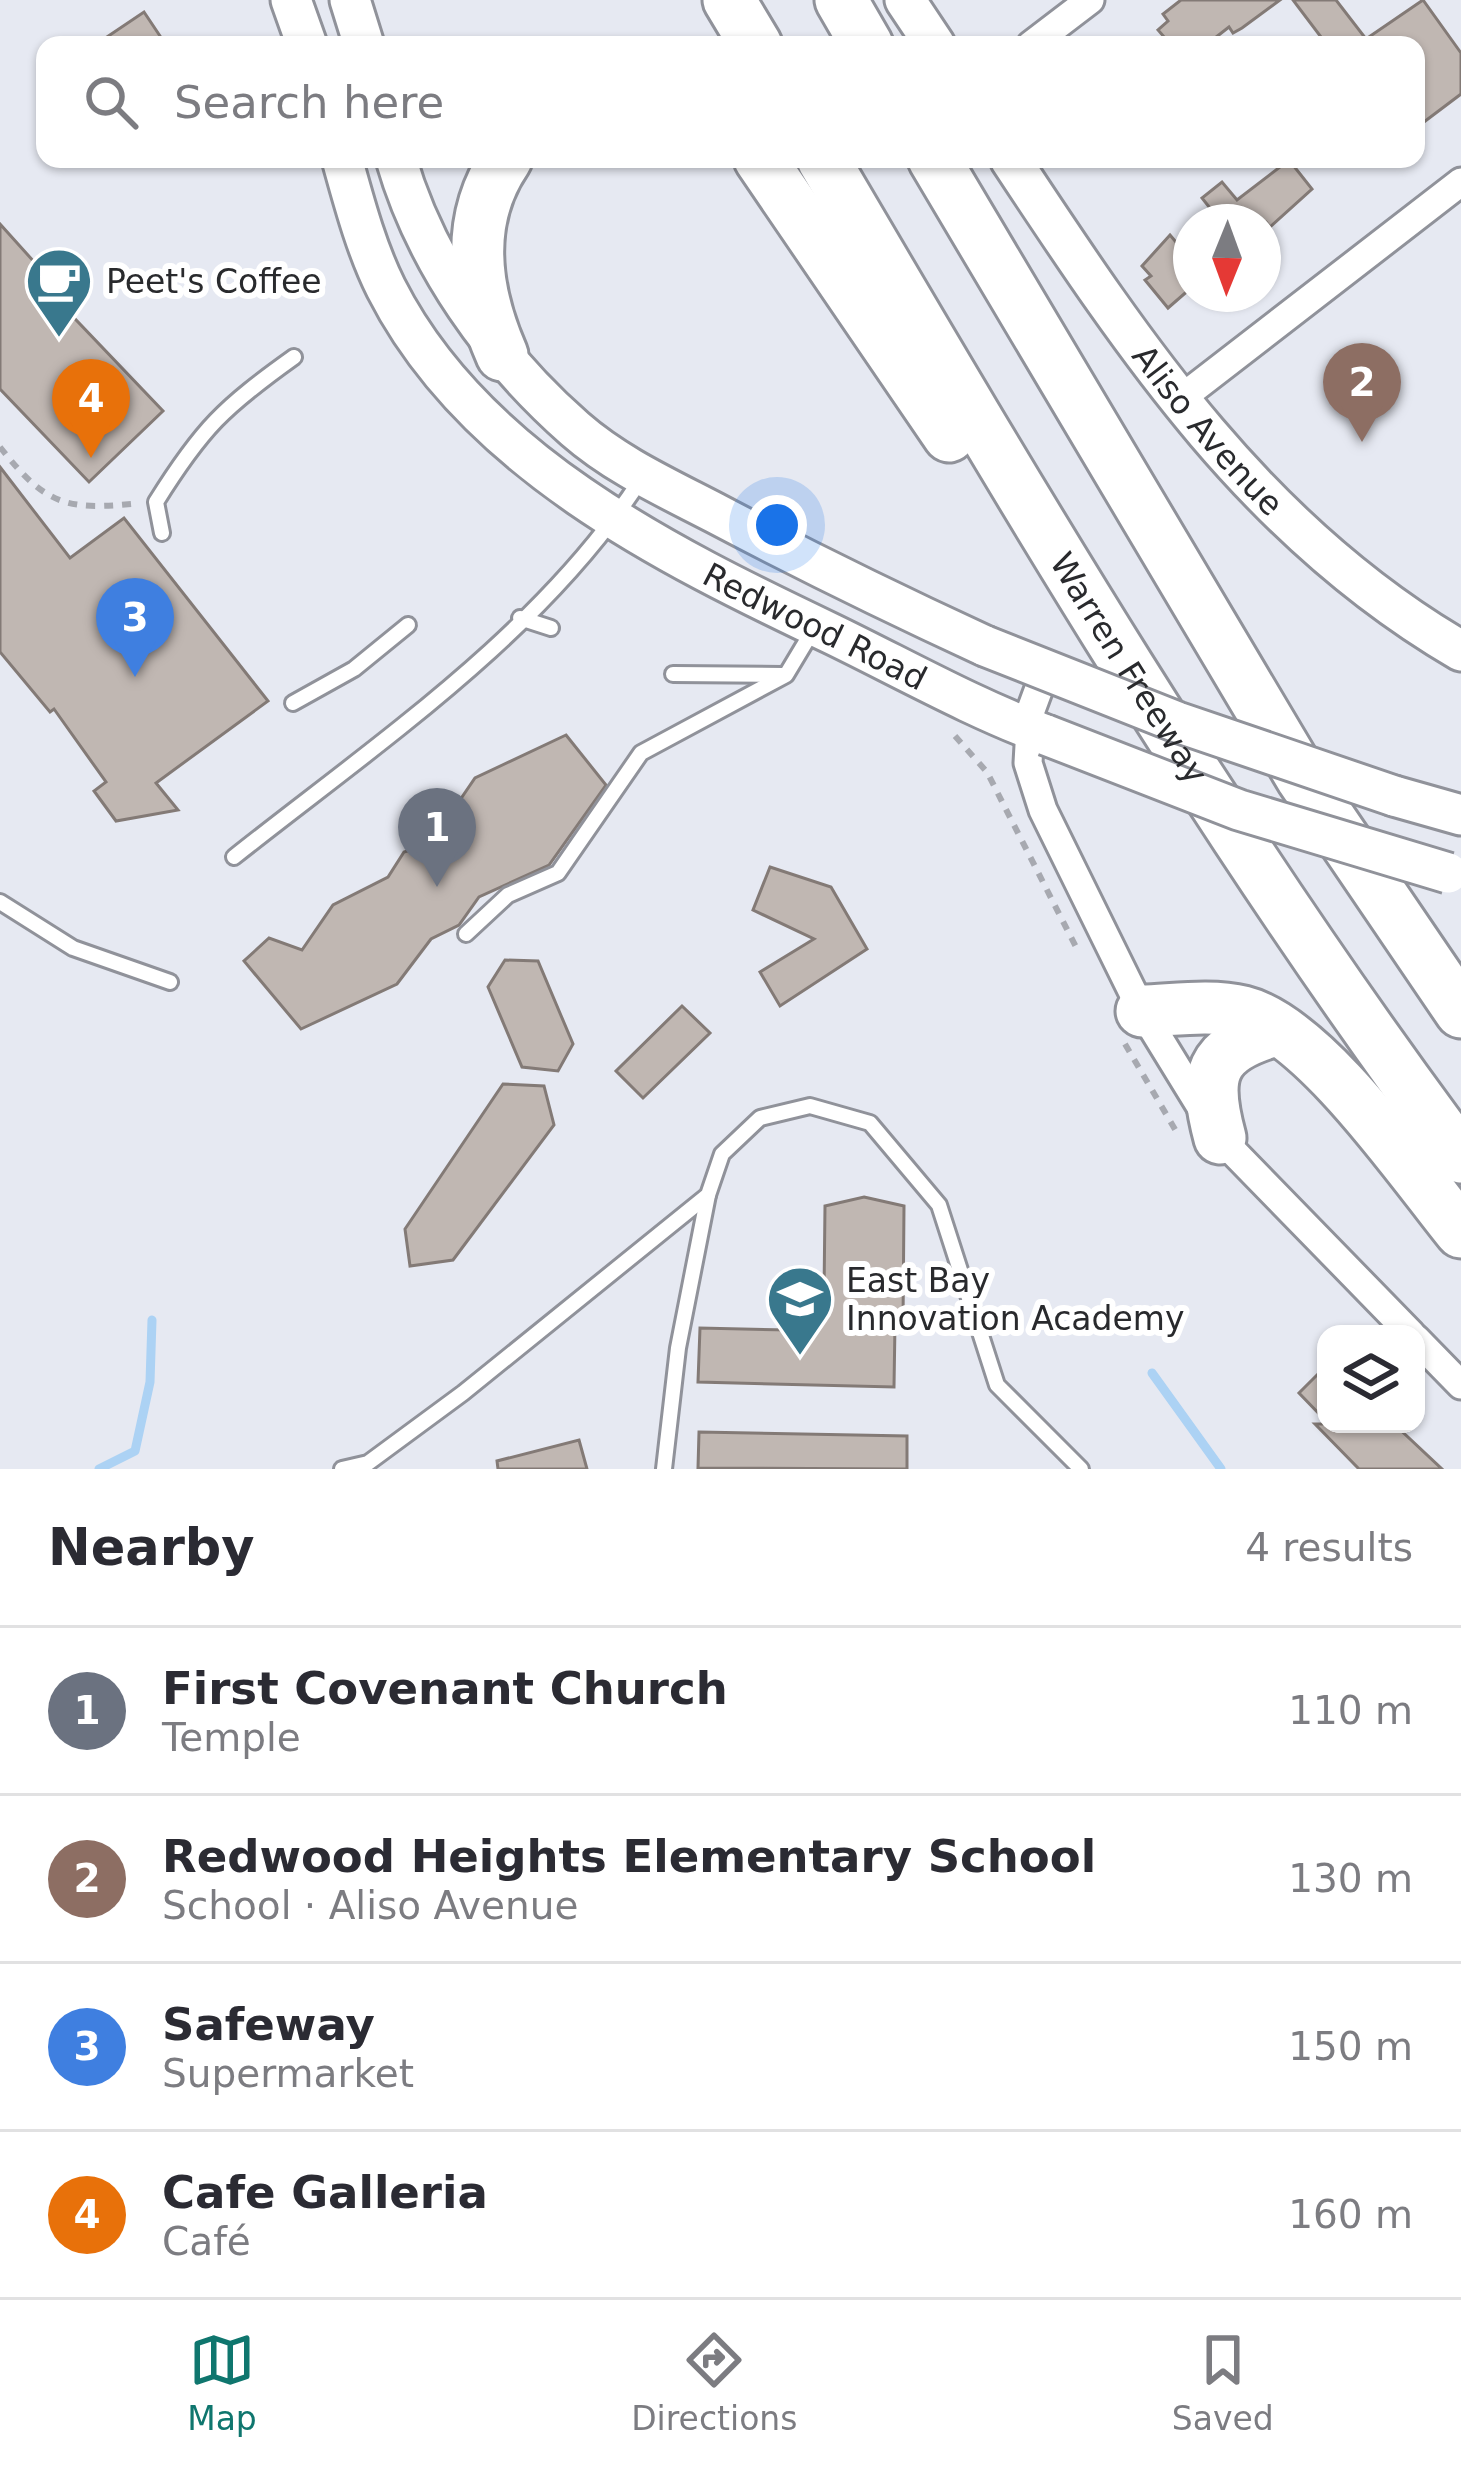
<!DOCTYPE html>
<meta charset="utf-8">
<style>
:root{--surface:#fff;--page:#f7f7f7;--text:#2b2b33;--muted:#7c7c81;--line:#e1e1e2;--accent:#0f766e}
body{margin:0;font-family:"DejaVu Sans",sans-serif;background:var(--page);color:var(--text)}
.controls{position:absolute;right:36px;bottom:36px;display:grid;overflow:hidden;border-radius:24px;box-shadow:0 3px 9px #0004}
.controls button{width:108px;height:108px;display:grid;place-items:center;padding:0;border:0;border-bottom:3px solid var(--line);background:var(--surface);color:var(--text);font:60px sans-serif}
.compass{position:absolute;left:1173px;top:204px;width:108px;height:108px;border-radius:50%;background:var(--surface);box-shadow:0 3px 9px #0004;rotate:181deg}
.you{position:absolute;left:777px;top:525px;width:42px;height:42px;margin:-30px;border:9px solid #fff;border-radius:50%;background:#1a73e8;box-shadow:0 0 0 18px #1a73e833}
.badge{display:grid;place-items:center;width:78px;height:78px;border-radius:50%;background:var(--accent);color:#fff;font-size:39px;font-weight:700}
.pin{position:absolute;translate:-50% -99px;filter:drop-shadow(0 3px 6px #0008)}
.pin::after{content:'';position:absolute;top:63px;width:42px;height:36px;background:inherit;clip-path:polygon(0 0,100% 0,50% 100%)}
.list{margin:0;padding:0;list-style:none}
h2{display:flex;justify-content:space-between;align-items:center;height:156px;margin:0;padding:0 48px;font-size:51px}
h2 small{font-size:39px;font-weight:400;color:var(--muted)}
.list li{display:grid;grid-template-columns:78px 1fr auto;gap:36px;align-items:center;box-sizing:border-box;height:168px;padding:0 48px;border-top:3px solid var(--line)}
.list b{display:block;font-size:45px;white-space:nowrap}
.list p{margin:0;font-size:39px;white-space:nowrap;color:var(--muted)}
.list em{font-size:39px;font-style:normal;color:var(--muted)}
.icon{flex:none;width:66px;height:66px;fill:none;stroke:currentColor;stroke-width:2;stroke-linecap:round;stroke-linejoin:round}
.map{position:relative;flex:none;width:1461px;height:1469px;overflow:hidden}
.search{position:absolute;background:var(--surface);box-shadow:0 3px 9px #0004;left:36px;right:36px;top:36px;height:132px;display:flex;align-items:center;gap:30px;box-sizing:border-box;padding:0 42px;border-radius:24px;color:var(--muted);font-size:45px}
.sheet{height:828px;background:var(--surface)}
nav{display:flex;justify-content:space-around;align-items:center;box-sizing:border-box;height:168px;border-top:3px solid var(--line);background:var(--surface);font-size:33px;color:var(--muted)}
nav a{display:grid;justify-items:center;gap:6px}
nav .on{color:var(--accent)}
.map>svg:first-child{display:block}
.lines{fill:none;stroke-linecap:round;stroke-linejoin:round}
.stream{stroke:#acd2f4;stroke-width:9}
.building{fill:#c0b7b2;stroke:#837a76;stroke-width:3}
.lane-casing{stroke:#90929a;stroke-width:20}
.street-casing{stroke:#90929a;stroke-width:33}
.secondary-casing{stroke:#90929a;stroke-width:45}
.highway-casing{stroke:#90929a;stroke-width:57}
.path{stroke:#a7a9b0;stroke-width:6;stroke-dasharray:9 9;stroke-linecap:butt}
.lane{stroke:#fff;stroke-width:14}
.street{stroke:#fff;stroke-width:27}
.secondary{stroke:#fff;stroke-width:39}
.highway{stroke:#fff;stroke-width:51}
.secondary-bridge-casing{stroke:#90929a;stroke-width:45;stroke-linecap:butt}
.secondary-bridge{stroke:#fff;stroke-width:39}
.labels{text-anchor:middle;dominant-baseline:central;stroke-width:12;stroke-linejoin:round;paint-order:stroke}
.poi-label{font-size:33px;fill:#292a2d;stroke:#fff;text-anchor:start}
.street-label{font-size:33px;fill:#292a2d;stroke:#fff}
</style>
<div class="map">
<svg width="1461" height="1469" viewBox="0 0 1461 1469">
<rect width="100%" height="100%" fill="#e6e9f2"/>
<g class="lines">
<!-- stream -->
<g class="stream">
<path d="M 1152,1373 L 1221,1469"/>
<path d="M 99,1469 L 135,1451 L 150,1382 L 152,1320"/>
</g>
</g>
<!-- building -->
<g class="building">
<path d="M 1181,0 L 1280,0 L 1242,28 L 1233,33 L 1229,27 L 1206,45 L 1171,45 L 1158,30 L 1168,21 L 1163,14 Z"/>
<path d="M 1293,0 L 1336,0 L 1366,39 L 1423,0 L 1461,53 L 1461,94 L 1416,128 L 1416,45 L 1327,45 Z"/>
<path d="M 144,12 L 166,45 L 95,45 Z"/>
<path d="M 1289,160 L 1312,189 L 1270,227 L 1266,222 L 1210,222 L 1217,217 L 1202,198 L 1222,182 L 1237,200 Z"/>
<path d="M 0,224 L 45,274 L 38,280 L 163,411 L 89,482 L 0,389 Z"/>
<path d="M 1170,235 L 1191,260 L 1191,288 L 1168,308 L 1145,280 L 1151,276 L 1142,266 Z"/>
<path d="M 0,467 L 70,558 L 124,518 L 268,701 L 156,783 L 178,810 L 116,821 L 94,791 L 106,782 L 54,709 L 50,712 L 0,652 Z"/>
<path d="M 566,735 L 606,785 L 549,865 L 479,897 L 459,925 L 431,939 L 397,984 L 301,1029 L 244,961 L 269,938 L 302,950 L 333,905 L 388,877 L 404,852 L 430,844 L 475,778 Z"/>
<path d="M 770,867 L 831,887 L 867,949 L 780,1006 L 760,972 L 814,939 L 753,910 Z"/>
<path d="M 505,960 L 538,961 L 573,1044 L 558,1071 L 522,1067 L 488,987 Z"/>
<path d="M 682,1006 L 710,1033 L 643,1098 L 616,1071 Z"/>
<path d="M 503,1084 L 544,1086 L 554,1125 L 453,1260 L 410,1266 L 405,1229 Z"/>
<path d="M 864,1197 L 904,1206 L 903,1323 L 895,1324 L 894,1387 L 698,1382 L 700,1328 L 790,1330 L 824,1294 L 825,1206 Z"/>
<path d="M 1326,1366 L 1326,1421 L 1299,1393 Z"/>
<path d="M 1315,1424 L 1394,1424 L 1442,1469 L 1359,1469 Z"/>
<path d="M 699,1432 L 907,1436 L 907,1469 L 698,1468 Z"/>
<path d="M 579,1440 L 587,1469 L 498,1469 L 497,1461 Z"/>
</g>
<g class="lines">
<!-- lane casing -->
<g class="lane-casing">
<g id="lane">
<path d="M 162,533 L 156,502 C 202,428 224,407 294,357"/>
<path d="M 520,618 L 551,628"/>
<path d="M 673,674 L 782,675"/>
<path d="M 293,703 L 354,669 L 408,625"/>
<path d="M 234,857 C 375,745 542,633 641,479"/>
<path d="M 0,902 L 73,948 L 170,982"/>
<path d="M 466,934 L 508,895 L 558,873 L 641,753 L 786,675 L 813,630"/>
<path d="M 342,1469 L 368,1463 L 463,1393 L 708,1195 L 722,1154 L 760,1118 L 810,1106 L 870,1123 L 939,1205 L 997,1385 L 1081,1469"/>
<path d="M 664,1469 L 678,1348 L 708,1195"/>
</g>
</g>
<!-- street casing -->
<g class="street-casing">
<g id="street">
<path d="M 1031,45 L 1090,0"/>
<path d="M 1179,400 L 1461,182"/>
<path d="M 1045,672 L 1031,710 L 1028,763 L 1043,810 L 1142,1011 L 1220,1138 L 1411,1334"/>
<path d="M 1416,1339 L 1461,1385"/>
</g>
</g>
<!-- secondary casing -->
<g class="secondary-casing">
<g id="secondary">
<path d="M 291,0 L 307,45"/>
<path d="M 350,0 L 364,45"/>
<path d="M 905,0 L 935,45"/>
<path id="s1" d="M 342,159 C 354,202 366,248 386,288 C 473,460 666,555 832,634 C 902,668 973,708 1046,735"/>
<path d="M 396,159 C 426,263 494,358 575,429 C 616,465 667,488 715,513 C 804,560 894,604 985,646"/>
<path id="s2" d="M 1010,159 C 1136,350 1258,533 1461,651"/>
<path d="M 1394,796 L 1461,815"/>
</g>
</g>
<!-- highway casing -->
<g class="highway-casing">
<g id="highway">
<path d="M 729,0 L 756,45"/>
<path d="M 841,0 L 867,45"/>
<path d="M 760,159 L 949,436"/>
<path id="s3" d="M 823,159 C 1024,501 1223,839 1461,1157"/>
<path d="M 934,159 L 1302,778 L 1461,1012"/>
<path d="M 502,355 C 474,291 464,220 506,159"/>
<path d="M 1142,1011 C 1174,1010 1211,1004 1243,1012 C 1315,1030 1413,1173 1461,1232"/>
<path d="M 1220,1138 C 1203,1075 1209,1049 1276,1030"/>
</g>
</g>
<!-- path -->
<g class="path">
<path d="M 0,447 C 46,506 67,511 140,503"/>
<path d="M 955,736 L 987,772 L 1076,947"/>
<path d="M 1125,1044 L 1176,1131"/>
</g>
<!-- lane -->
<use href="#lane" class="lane"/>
<!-- street -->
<use href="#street" class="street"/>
<!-- secondary -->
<use href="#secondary" class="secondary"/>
<!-- highway -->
<use href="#highway" class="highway"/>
<!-- secondary-bridge casing -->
<g class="secondary-bridge-casing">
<g id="secondary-bridge">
<path d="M 985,646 L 1177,722 L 1394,796"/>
<path d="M 1046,735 L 1239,810 L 1448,873"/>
</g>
</g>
<!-- secondary-bridge -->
<use href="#secondary-bridge" class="secondary-bridge"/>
</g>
<!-- icons -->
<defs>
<g id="cafe-pin" transform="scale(3.45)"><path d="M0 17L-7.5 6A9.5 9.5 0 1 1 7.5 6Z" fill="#39788d" stroke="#fff"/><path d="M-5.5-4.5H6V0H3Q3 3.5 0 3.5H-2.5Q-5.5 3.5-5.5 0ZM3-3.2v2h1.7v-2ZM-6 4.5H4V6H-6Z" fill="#fff"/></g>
<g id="school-pin" transform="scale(3.45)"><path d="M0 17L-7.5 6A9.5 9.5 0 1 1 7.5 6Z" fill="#39788d" stroke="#fff"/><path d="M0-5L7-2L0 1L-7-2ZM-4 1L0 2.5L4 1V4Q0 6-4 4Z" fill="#fff"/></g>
</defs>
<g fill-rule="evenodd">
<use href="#cafe-pin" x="59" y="281"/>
<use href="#school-pin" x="800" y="1299"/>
</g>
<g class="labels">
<!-- poi labels -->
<g class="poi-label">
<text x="106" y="281">Peet's Coffee</text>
<text x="846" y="1280">East Bay<tspan x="846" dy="38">Innovation Academy</tspan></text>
</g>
<!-- street labels -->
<g class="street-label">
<text stroke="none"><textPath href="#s2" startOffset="336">Aliso Avenue</textPath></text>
<text stroke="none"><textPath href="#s1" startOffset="693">Redwood Road</textPath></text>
<text stroke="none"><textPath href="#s3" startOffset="594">Warren Freeway</textPath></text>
</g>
</g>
</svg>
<div class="controls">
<button><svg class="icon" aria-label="layers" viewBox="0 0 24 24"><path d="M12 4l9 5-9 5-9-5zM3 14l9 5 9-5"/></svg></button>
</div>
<svg class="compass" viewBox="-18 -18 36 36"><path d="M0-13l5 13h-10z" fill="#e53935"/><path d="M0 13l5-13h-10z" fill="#7c7c81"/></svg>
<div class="you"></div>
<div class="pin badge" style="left:437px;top:887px;background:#6b7280">1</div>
<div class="pin badge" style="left:1362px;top:442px;background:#8d6e63">2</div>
<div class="pin badge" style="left:135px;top:677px;background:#3f7fe0">3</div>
<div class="pin badge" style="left:91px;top:458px;background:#e8710a">4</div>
<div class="search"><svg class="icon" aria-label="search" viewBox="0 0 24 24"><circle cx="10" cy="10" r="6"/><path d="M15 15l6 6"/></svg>Search here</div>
</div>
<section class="sheet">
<h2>Nearby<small>4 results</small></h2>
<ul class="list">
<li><span class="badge" style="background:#6b7280">1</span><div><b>First Covenant Church</b><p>Temple</p></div><em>110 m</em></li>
<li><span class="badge" style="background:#8d6e63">2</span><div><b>Redwood Heights Elementary School</b><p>School · Aliso Avenue</p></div><em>130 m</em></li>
<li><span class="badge" style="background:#3f7fe0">3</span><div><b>Safeway</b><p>Supermarket</p></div><em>150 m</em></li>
<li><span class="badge" style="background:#e8710a">4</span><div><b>Cafe Galleria</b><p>Café</p></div><em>160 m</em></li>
</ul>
</section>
<nav>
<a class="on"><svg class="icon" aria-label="map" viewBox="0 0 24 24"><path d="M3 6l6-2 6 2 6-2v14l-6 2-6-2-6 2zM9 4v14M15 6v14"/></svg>Map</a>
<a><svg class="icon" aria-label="directions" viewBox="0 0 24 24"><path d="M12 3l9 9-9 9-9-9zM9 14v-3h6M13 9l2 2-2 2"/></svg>Directions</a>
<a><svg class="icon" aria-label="saved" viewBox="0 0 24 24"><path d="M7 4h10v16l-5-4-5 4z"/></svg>Saved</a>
</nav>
